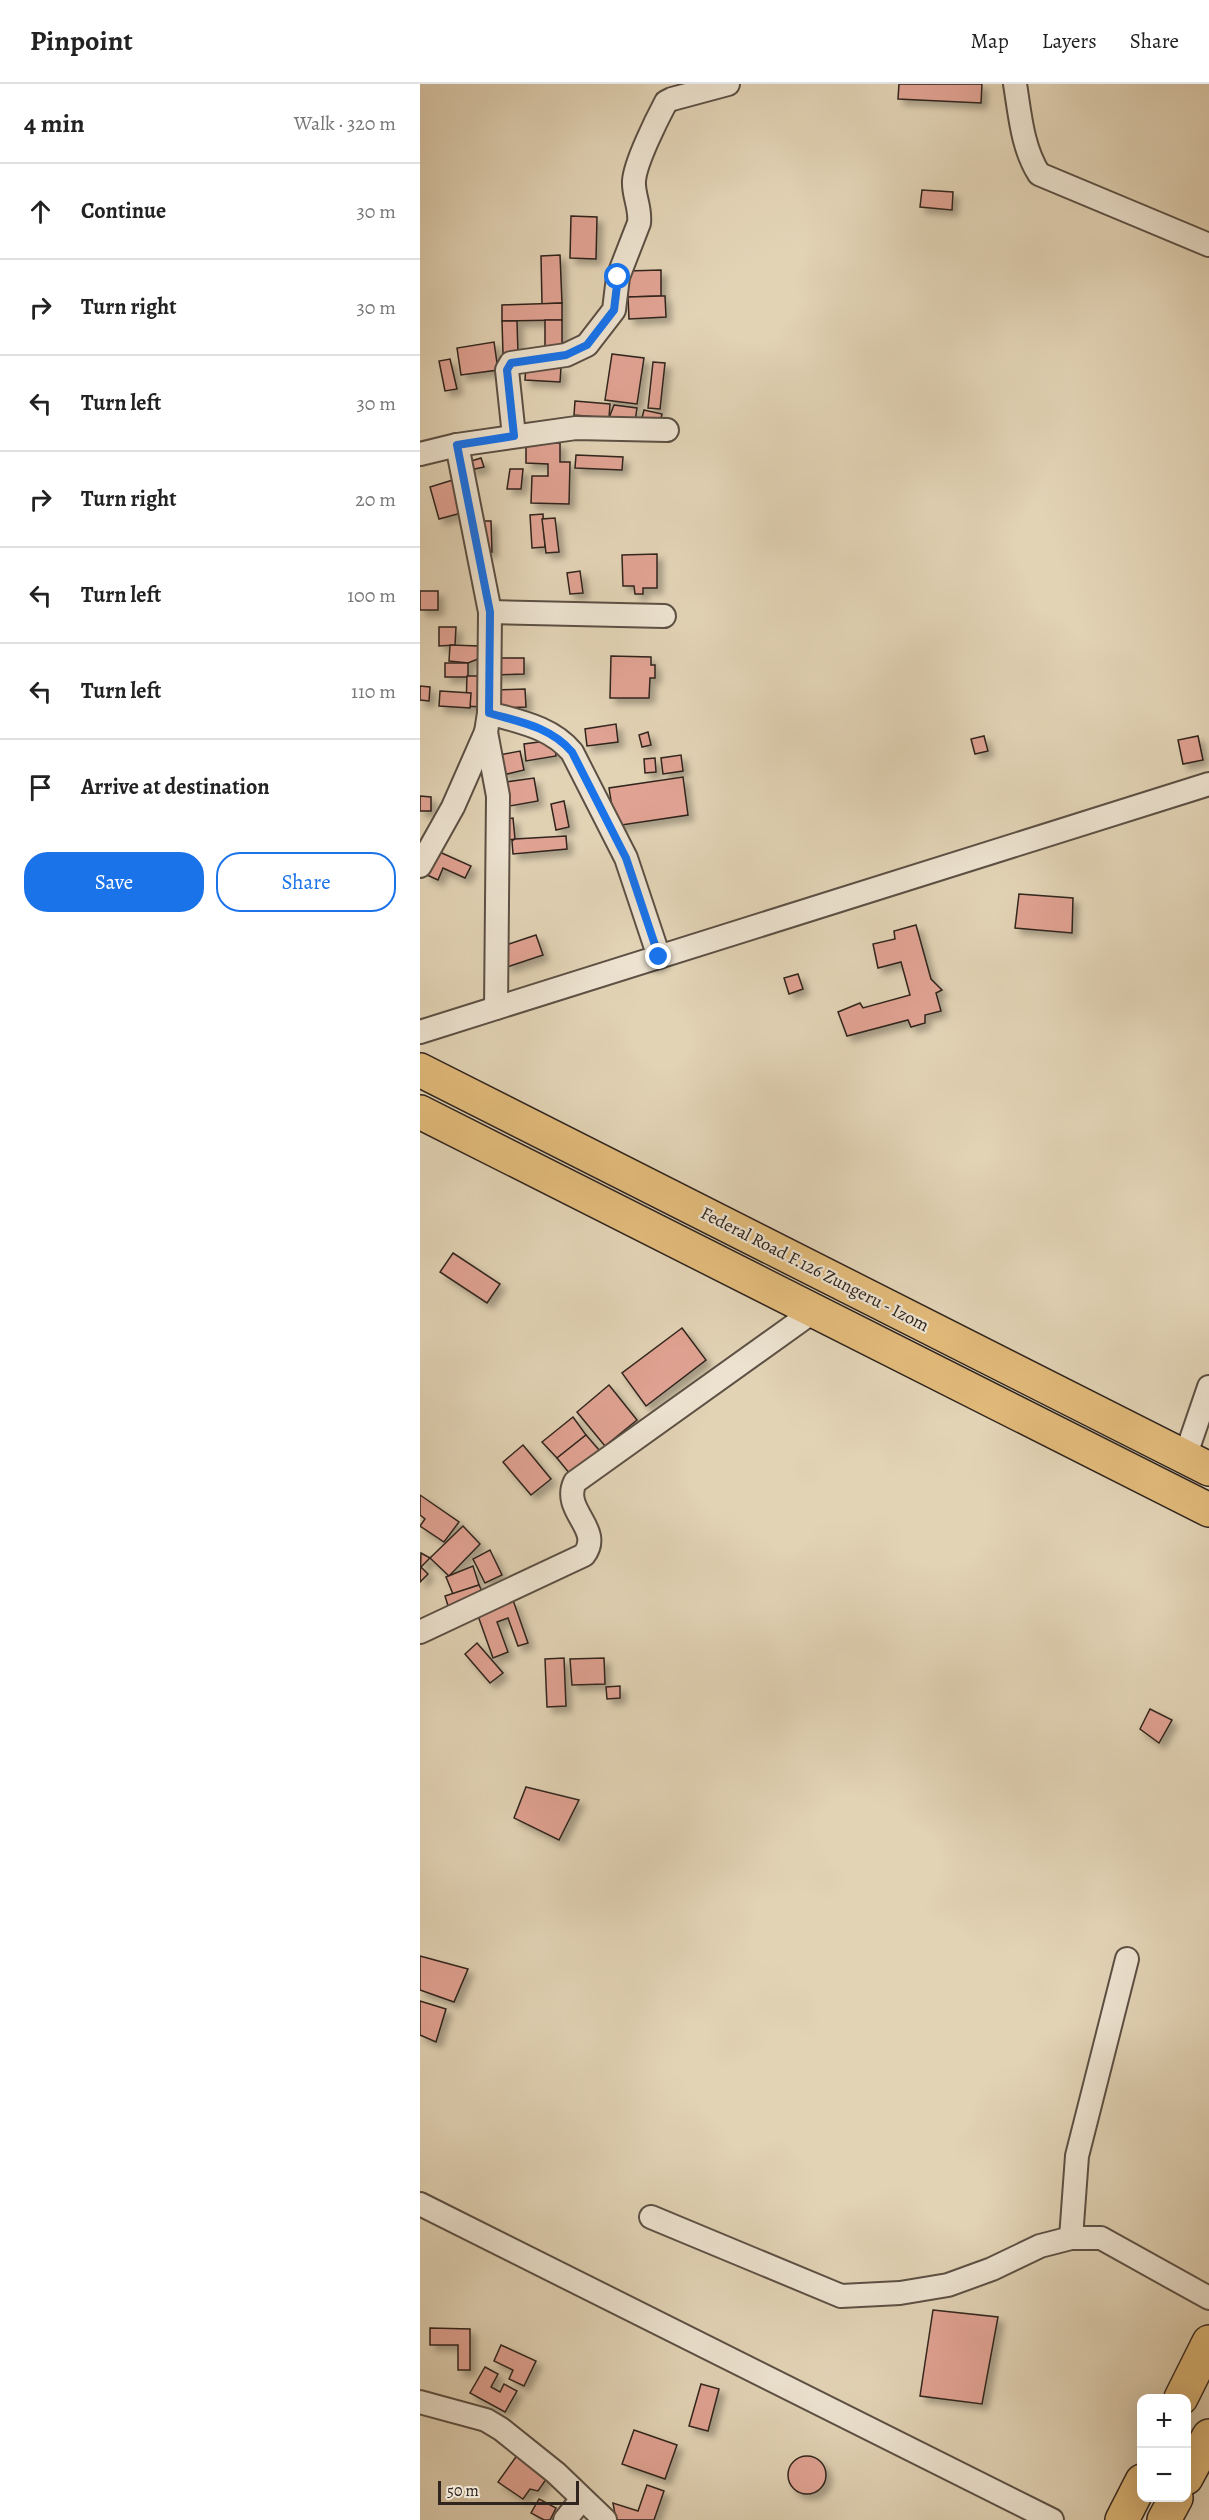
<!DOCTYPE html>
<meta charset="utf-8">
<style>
:root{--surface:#fff;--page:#f2f2f2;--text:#222;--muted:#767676;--line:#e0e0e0;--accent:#1a73e8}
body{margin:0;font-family:Alegreya,serif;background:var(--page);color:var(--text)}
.controls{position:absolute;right:18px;bottom:18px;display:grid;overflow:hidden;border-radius:12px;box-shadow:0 6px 24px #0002}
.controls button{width:54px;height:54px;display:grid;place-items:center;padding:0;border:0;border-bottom:2px solid var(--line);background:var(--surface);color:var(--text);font:30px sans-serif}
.scale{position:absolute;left:18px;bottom:15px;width:141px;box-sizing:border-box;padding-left:6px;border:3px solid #30251e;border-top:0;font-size:16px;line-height:21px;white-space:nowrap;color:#30251e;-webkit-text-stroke:4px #ece2cf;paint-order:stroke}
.stop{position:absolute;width:18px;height:18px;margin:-14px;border:4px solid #1a73e8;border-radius:50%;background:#fff}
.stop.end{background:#1a73e8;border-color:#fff;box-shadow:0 2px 6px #0008}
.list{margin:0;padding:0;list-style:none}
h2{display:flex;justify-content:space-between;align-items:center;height:78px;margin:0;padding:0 24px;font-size:26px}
h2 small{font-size:20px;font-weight:400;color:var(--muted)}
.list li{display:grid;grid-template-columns:39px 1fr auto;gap:18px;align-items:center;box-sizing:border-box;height:96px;padding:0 24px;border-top:2px solid var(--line)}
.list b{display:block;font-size:22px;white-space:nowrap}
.list em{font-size:20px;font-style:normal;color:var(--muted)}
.actions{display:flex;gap:12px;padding:18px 24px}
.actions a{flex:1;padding:14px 0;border:2px solid var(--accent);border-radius:24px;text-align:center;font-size:21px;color:var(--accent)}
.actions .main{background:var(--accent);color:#fff}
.icon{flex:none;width:33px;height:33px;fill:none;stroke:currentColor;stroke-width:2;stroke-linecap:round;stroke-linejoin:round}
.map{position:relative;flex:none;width:789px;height:2436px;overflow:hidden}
header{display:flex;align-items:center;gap:36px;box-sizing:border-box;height:84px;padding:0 30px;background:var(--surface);border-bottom:2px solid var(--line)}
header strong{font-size:28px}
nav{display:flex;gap:33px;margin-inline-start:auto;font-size:21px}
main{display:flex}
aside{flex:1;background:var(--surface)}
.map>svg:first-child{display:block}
.building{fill:#e0a292;stroke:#30251e;stroke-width:1.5;filter:url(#shadow)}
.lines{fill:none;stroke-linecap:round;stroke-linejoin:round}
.minor-casing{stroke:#5c5044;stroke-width:26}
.primary-casing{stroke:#30251e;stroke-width:36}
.minor{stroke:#ece2cf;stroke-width:22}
.primary{stroke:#e1ba7a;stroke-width:33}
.route{stroke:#1a73e8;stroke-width:8}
.labels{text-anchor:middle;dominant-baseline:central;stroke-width:4.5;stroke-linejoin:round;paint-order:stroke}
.street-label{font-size:18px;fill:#30251e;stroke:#ece2cf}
</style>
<header>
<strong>Pinpoint</strong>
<nav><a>Map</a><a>Layers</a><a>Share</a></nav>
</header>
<main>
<aside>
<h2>4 min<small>Walk · 320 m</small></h2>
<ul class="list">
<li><svg class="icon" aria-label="ahead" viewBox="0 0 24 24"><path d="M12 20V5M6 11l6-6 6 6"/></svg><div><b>Continue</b></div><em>30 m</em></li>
<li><svg class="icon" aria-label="right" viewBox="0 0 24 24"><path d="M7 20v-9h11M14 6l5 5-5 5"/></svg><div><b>Turn right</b></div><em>30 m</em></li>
<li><svg class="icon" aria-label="left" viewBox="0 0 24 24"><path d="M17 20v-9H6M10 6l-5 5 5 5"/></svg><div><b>Turn left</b></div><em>30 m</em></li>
<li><svg class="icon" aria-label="right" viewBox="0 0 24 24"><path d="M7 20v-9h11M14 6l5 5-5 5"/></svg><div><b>Turn right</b></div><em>20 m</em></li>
<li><svg class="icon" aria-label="left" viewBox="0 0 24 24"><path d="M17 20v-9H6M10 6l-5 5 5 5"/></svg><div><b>Turn left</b></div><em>100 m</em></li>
<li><svg class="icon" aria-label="left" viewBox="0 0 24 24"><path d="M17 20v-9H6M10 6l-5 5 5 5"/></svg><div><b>Turn left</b></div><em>110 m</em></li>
<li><svg class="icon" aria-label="arrive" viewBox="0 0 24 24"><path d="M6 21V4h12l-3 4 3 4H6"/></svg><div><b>Arrive at destination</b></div></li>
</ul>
<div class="actions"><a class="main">Save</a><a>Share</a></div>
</aside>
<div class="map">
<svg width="789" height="2436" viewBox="0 0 789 2436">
<defs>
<filter id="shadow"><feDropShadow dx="5.5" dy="5.5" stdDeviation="3" flood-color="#0004"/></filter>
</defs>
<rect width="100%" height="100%" fill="#e2d3b5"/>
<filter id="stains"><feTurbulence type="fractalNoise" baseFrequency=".00333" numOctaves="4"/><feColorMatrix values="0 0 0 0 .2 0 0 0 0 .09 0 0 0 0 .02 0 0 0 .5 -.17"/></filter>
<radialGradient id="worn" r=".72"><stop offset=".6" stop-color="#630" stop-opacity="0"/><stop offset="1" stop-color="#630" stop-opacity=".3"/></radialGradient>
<!-- building -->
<g class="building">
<path d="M 479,0 L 562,0 L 561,19 L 478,15 Z"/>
<path d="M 502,106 L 533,108 L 532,126 L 500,123 Z"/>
<path d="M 151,132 L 177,133 L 176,175 L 150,174 Z"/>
<path d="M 140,171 L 142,219 L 122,220 L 121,172 Z"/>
<path d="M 241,186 L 241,212 L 208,213 L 207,187 Z"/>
<path d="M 241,212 L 245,212 L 246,233 L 209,235 L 208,213 Z"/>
<path d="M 142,219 L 142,236 L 82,237 L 82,221 Z"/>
<rect x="125" y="236" width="17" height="32"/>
<path d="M 82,237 L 97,237 L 98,270 L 83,270 Z"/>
<path d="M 74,258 L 78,286 L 41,291 L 37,264 Z"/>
<path d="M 192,270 L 224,274 L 217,320 L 185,316 Z"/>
<path d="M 30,275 L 37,305 L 25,307 L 19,277 Z"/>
<path d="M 233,278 L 245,279 L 240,325 L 228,324 Z"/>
<path d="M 106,281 L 141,283 L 140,298 L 105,296 Z"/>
<path d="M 155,317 L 190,320 L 189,334 L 154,331 Z"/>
<path d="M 194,321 L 217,324 L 215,337 L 189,334 Z"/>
<path d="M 224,326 L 242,330 L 239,342 L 221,338 Z"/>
<path d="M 106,358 L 140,359 L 140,378 L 150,378 L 149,420 L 111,419 L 112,392 L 128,392 L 128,380 L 106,379 Z"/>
<path d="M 156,371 L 203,373 L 202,386 L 155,384 Z"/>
<path d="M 61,374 L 64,383 L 50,386 L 48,378 Z"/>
<path d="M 90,385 L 103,385 L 101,405 L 87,405 Z"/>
<path d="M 36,395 L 45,428 L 19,435 L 10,403 Z"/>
<path d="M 123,430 L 125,463 L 112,464 L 110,431 Z"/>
<path d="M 135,434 L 139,468 L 126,469 L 122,435 Z"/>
<path d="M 62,437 L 71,437 L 72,468 L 63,466 Z"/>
<path d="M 237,470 L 237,504 L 223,504 L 223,510 L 215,510 L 214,502 L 203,502 L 202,471 Z"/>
<path d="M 160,487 L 163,509 L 150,510 L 147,489 Z"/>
<rect x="0" y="507" width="18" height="19"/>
<path d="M 19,543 L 36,543 L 35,561 L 19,562 Z"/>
<path d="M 30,561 L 59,562 L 58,575 L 48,579 L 29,577 Z"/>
<path d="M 191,572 L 231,573 L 231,581 L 235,581 L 235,594 L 230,594 L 229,614 L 190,614 Z"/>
<path d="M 74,574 L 104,574 L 104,590 L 75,591 Z"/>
<rect x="25" y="579" width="23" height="14"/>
<path d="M 47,592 L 62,592 L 61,623 L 46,622 Z"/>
<path d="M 0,602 L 10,603 L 9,617 L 0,616 Z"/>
<path d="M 105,605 L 106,623 L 78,624 L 77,606 Z"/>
<path d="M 20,607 L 51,609 L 50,624 L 19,622 Z"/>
<path d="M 196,640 L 198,658 L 167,662 L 165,645 Z"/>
<path d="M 228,648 L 231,661 L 222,663 L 219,651 Z"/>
<path d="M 564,652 L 568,667 L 555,670 L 551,655 Z"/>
<path d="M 778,652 L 783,676 L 763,680 L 758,656 Z"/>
<path d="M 134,656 L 136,672 L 106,677 L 104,660 Z"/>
<path d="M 100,667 L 104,686 L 83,691 L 79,671 Z"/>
<path d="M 261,671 L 263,687 L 243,690 L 241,674 Z"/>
<path d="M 235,674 L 236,688 L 225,689 L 224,675 Z"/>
<path d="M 263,693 L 268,731 L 195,742 L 189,704 Z"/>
<path d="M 114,694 L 118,717 L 90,722 L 86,698 Z"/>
<path d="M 0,712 L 11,713 L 11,727 L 0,727 Z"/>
<path d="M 144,717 L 149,743 L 136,746 L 131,720 Z"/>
<path d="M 93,734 L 95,755 L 88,756 L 86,735 Z"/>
<path d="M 146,752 L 147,765 L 93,770 L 92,757 L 95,755 Z"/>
<path d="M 15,766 L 51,782 L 45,794 L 23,784 L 18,796 L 5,790 Z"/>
<path d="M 599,810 L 653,814 L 652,849 L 595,844 Z"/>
<path d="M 496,841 L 511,895 L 522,906 L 516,909 L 521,927 L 505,931 L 505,939 L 491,943 L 488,936 L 427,952 L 418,928 L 440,919 L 443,924 L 490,911 L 481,878 L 458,884 L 453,860 L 475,855 L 474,847 Z"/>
<path d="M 116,851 L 123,871 L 87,883 L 80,863 Z"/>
<path d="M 378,890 L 383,905 L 369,910 L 364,894 Z"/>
<path d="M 33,1169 L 80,1200 L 67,1219 L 20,1188 Z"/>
<path d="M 262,1244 L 286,1276 L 226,1322 L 202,1289 Z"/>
<path d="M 189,1301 L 217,1336 L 185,1362 L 157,1328 Z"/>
<path d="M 153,1333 L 166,1351 L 137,1374 L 122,1358 Z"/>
<path d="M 166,1351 L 179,1366 L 150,1390 L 137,1374 Z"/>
<path d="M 103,1361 L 131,1395 L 111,1411 L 83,1378 Z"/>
<path d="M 0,1411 L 39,1438 L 24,1458 L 0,1442 L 5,1435 L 0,1431 Z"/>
<path d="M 43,1442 L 60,1460 L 29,1492 L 10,1474 Z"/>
<path d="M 70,1466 L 82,1491 L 65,1499 L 53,1475 Z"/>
<path d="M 1,1469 L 10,1474 L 1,1483 L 8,1490 L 0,1498 Z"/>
<path d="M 53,1482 L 59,1501 L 33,1510 L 26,1493 Z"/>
<path d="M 59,1501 L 64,1512 L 29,1525 L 25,1512 Z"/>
<path d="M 93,1516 L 108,1559 L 98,1562 L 88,1534 L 77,1538 L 88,1568 L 73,1574 L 57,1529 Z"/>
<path d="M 57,1559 L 83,1589 L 70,1599 L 45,1570 Z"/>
<path d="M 144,1574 L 146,1622 L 127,1623 L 125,1575 Z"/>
<path d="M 184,1574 L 185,1600 L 152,1601 L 150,1575 Z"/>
<path d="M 200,1602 L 200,1614 L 187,1615 L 186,1603 Z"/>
<path d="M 730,1625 L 752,1636 L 739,1659 L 720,1645 Z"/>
<path d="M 106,1703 L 159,1716 L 139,1756 L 94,1734 Z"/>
<path d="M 0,1872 L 48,1885 L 34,1918 L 0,1906 Z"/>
<path d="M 0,1917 L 26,1925 L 16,1958 L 0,1951 Z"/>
<path d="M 513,2226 L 578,2233 L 562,2320 L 500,2312 Z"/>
<path d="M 10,2244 L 50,2245 L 50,2286 L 38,2286 L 38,2261 L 10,2261 Z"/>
<path d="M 81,2261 L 116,2277 L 104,2302 L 89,2295 L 93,2286 L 74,2277 Z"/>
<path d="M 65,2283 L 78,2290 L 71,2303 L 80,2308 L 84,2300 L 97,2307 L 85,2328 L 50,2309 Z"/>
<path d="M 281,2300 L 299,2305 L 288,2347 L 269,2342 Z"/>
<path d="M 214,2346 L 257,2361 L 245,2395 L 202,2380 Z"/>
<path d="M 98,2370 L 129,2391 L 118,2407 L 110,2405 L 103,2415 L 78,2398 Z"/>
<circle cx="387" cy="2391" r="19"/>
<path d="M 227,2401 L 244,2407 L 234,2436 L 196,2436 L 193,2419 L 218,2427 Z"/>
<path d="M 119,2415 L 136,2424 L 130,2436 L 124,2436 L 111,2429 Z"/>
</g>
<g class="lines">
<!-- minor casing -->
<g class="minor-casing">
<g id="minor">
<path d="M 595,0 C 600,30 602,63 619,90 L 789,161"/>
<path d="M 94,352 L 87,286 L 91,279 L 146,271 L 167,261 L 194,226 L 198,193 L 219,139 C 221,124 213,111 214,97 C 215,79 237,35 246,18 L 252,15 L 308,0"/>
<path d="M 0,370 L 37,361 L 156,344 L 247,346"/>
<path d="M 70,528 L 244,532"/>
<path d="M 69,629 C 100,638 131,643 152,668 L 206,774 L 239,873"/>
<path d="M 66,648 L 78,712 L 76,924"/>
<path d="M 0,782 L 33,723 L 66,648 L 69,629 L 70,528 L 37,361"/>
<path d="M 0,948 L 789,700"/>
<path d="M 765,1373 L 789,1303"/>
<path d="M 0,1548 L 164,1471 C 184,1445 141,1427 155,1398 L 394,1227"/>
<path d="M 0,2120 L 632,2436"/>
<path d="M 231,2133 L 421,2212 L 480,2209 L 528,2201 L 572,2185 L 620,2162 L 651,2154 L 681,2154 L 789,2214"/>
<path d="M 651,2154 L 657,2072 L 707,1875"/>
<path d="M 0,2318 L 66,2336 L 81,2345 L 136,2389 L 185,2436"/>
<path d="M 145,2436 L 162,2415"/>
</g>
</g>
<!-- primary casing -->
<g class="primary-casing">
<g id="primary">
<path d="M 0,986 L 789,1385"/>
<path d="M 0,1028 L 789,1426"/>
<path d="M 761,2314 L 789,2258"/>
<path d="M 766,2394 L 789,2352"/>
<path d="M 702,2436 L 722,2397"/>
<path d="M 744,2436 L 756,2414"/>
</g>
</g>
<!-- minor -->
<use href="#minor" class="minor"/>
<!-- primary -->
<use href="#primary" class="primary"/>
</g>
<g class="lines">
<!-- route -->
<path class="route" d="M 198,193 L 194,226 L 167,261 L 146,271 L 91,279 L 87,286 L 94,352 L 37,361 L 70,528 L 69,629 C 100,638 131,643 152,668 L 206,774 L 239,873"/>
</g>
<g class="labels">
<!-- street labels -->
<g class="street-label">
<text transform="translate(395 1185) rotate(27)">Federal Road F.126 Zungeru - Izom</text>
</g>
</g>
<rect width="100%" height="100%" filter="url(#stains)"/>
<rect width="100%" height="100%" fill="url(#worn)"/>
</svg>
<div class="controls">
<button>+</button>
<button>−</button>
</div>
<div class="scale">50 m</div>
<div class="stop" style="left:198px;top:193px"></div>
<div class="stop end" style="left:239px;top:873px"></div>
</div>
</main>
